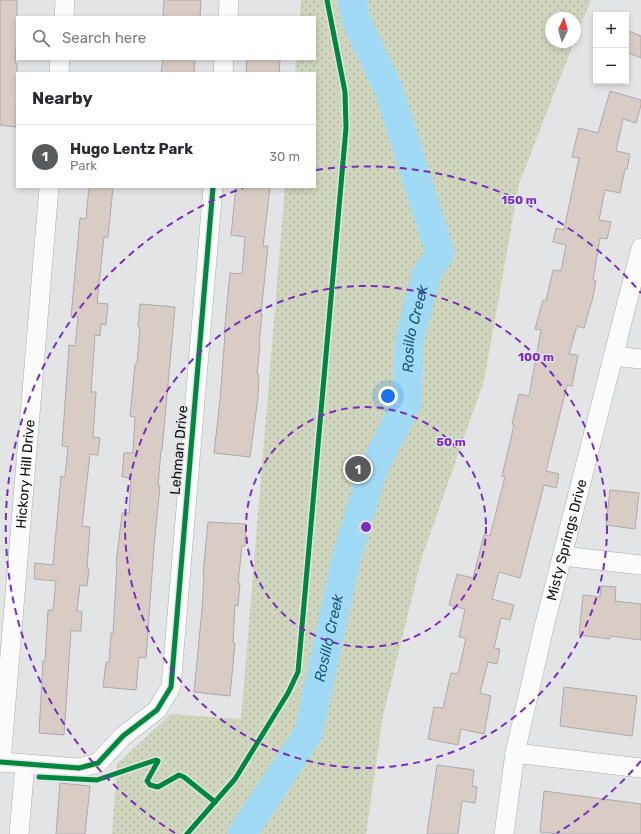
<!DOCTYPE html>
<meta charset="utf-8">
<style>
:root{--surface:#fff;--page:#f2f2f3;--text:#2b2b33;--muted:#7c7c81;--line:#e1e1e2;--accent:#595a5b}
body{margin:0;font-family:Rubik,sans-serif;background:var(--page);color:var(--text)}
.controls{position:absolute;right:12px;top:12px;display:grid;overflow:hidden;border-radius:0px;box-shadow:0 2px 6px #0003}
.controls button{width:36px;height:36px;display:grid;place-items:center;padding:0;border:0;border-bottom:1px solid var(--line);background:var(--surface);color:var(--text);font:20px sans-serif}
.compass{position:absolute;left:545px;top:12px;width:36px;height:36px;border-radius:50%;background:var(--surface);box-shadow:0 2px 6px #0003;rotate:5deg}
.you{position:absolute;left:388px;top:396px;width:14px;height:14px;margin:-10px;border:3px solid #fff;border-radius:50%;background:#1a73e8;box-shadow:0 0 0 6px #1a73e833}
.badge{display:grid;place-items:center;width:26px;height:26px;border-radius:50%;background:var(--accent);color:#fff;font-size:13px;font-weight:700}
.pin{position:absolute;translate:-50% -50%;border:2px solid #fff;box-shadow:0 1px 4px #0006}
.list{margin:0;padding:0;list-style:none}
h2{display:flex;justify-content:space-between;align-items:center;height:52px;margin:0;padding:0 16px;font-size:17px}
h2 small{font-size:13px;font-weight:400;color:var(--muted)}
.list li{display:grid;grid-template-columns:26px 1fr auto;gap:12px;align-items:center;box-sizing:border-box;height:64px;padding:0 16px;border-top:1px solid var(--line)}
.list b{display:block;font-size:15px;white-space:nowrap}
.list p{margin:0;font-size:13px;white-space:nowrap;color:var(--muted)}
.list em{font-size:13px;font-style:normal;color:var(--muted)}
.icon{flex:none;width:22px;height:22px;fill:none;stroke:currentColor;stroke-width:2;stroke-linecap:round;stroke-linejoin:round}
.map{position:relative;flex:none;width:641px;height:834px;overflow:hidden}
.search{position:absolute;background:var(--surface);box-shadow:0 2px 6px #0003;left:16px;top:16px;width:300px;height:44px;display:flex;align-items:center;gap:10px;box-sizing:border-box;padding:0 14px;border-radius:0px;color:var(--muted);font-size:15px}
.panel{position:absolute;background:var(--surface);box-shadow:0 2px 6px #0003;left:16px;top:72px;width:300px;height:116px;border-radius:0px}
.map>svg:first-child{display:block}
.grass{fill:url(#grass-dots)}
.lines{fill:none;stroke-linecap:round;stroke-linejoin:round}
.river{stroke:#a1daf4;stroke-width:29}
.building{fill:#d9ccc5;stroke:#ababab}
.street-casing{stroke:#abacad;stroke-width:20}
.street{stroke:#fbfbfb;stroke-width:19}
.cycleway-casing{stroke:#e2e4e6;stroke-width:8}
.cycleway{stroke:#00873e;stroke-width:5}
.ring{fill:none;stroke:#7b2cbf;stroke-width:2;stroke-dasharray:7 5}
.labels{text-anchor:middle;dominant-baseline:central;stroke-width:3;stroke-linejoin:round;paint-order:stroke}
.street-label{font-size:14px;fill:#0f0f10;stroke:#e2e4e6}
.water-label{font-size:15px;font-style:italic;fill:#195972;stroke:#e2e4e6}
.centre{fill:#7b2cbf;stroke:#e2e4e6;stroke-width:2}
.ring-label{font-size:12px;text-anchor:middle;font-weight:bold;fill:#7b2cbf;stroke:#e2e4e6;stroke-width:3;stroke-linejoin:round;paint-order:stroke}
</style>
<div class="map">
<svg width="641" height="834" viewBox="0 0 641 834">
<defs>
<pattern id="grass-dots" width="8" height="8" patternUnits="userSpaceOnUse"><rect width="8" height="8" fill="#d0d6bd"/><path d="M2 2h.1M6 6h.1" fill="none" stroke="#b1b6a1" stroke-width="1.8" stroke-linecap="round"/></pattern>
</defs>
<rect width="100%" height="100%" fill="#e3e4e5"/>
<!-- grass -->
<path class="grass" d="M 301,0 L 591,0 L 575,40 L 575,18 L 551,18 L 551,42 L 574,42 L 519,184 L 484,381 L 422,557 L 383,716 L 366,834 L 112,834 L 117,764 L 171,714 L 241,719 L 285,187 L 315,187 L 315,73 L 295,73 L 296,59 L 315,59 L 315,17 L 300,17 Z"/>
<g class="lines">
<!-- river -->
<path class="river" id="s1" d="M 242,834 L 308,734 L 346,559 L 373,469 L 407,403 L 409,341 L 426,275 L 440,253 L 388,88 L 356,20 L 352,0"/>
</g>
<!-- building -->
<g class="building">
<path d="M 0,0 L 17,0 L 17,35 L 15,63 L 17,63 L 16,127 L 0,125 Z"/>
<path d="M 164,0 L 201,0 L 200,17 L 163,17 Z"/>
<path d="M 626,30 L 641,36 L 641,58 L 626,52 Z"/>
<path d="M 163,59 L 195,59 L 194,73 L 161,73 Z"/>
<path d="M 247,59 L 280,59 L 279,73 L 246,73 Z"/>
<path d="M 610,91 L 641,100 L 641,105 L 636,123 L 623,119 L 616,151 L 630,154 L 627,169 L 625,169 L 620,193 L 605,190 L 599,220 L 611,222 L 607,239 L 600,238 L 593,280 L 596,281 L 593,297 L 584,328 L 577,326 L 569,354 L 578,355 L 572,386 L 567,385 L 546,471 L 559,474 L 556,488 L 544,485 L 520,578 L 499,572 L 492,599 L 514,605 L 510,620 L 501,618 L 494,648 L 500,649 L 497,664 L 488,662 L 480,693 L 491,696 L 484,734 L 461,729 L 458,745 L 428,739 L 434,707 L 443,708 L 451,673 L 458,674 L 466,638 L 459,637 L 465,609 L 449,605 L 457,574 L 473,578 L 484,535 L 490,536 L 505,477 L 502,476 L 514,425 L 512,424 L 519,394 L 529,396 L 541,330 L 535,329 L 543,300 L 546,301 L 553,270 L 561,271 L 566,245 L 553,242 L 556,228 L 564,230 L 579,158 L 572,157 L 579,128 L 598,133 Z"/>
<path d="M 89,187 L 113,187 L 108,237 L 104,237 L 97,303 L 108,304 L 106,325 L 101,324 L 100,336 L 95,335 L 91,392 L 96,392 L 93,437 L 100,438 L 98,455 L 90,454 L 82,526 L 90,527 L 87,568 L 89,569 L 87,586 L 80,585 L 77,611 L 82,612 L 81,631 L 71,631 L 64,735 L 39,733 L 43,661 L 45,661 L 48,610 L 53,610 L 56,581 L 34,579 L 35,563 L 53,565 L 61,476 L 65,477 L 68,447 L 62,446 L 69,345 L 75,346 L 78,317 L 71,317 L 80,218 L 86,219 Z"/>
<path d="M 236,187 L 270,187 L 263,246 L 268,246 L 261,314 L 262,314 L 259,345 L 260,345 L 257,374 L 259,375 L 258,397 L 250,457 L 214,453 L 220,400 L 225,335 L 224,335 L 230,273 L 242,274 L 245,237 L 231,235 Z"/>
<path d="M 140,304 L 175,307 L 162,450 L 161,450 L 158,486 L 160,486 L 154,546 L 146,658 L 139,657 L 136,690 L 103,687 L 106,662 L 109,662 L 111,633 L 113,633 L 117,565 L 116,565 L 122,513 L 129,513 L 131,478 L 122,477 L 124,453 L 133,453 L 135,417 L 130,416 L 135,364 L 137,364 L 140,327 L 138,327 Z"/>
<path d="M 610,490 L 639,493 L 635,529 L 606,525 Z"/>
<path d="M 208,522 L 246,524 L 245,546 L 242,546 L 238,583 L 240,583 L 238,606 L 235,605 L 233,643 L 235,643 L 230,696 L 194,692 L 202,610 L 204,574 L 203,574 Z"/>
<path d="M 601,586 L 616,587 L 615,601 L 641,604 L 641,640 L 610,636 L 610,639 L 579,635 L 583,595 L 600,597 Z"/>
<path d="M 564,687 L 637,696 L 632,736 L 560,726 Z"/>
<path d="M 437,765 L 474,770 L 472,786 L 477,787 L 475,803 L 462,801 L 458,834 L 427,834 Z"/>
<path d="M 60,783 L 90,786 L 85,834 L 56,834 Z"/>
<path d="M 544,791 L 641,804 L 641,834 L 559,834 L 540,832 Z"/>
</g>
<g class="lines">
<!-- street casing -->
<g class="street-casing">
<g id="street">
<path d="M 64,17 L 65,0"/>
<path d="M 228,17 L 229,0"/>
<path d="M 59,73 L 60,59"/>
<path d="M 223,73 L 224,59"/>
<path d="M 613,356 L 641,359"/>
<path d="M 563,556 L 641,565"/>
<path d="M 515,753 L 641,768"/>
<path d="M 0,762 L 79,768 L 98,763 L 123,736 L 157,710 L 171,687 L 213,187"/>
<path id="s2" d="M 1,762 L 49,187"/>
<path d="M 19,834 L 25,764"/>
<path id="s3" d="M 504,834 L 515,753 L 544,627 L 641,248"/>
</g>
</g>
<!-- street -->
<use href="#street" class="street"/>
<!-- cycleway casing -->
<g class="cycleway-casing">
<g id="cycleway">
<path d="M 0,762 L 79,768 L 98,763 L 123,736 L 157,710 L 171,687 L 213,187"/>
<path d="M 39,777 L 97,780 L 156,760 L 158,761 L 147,781 L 150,785 L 158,787 L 179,775 L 184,777 L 215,802"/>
<path d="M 187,834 L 235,779 L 288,693 L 298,672 L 346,128 L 345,92 L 327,0"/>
</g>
</g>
<!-- cycleway -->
<use href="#cycleway" class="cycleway"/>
</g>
<!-- distance rings -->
<g class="ring">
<circle cx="366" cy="527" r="120"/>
<circle cx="366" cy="527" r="241"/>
<path d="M641 761A361 361 0 0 1 557 833M175 833A361 361 0 0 1 243 188M316 170A361 361 0 0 1 641 293"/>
</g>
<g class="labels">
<!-- street labels -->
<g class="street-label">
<text transform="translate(179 450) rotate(-85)">Lehman Drive</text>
<text stroke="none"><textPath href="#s2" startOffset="289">Hickory Hill Drive</textPath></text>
<text stroke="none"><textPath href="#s3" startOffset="301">Misty Springs Drive</textPath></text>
</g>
<!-- water labels -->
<g class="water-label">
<text stroke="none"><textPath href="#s1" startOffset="542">Rosillo Creek</textPath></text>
<text stroke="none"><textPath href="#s1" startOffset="218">Rosillo Creek</textPath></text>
</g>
</g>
<circle cx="366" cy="527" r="6" class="centre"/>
<g class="ring-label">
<text x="519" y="204">150 m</text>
<text x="536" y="361">100 m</text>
<text x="451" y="446">50 m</text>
</g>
</svg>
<div class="controls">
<button>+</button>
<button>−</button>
</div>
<svg class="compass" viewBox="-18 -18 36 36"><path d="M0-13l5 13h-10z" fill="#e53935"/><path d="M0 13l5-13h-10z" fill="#7c7c81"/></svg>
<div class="you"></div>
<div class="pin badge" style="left:358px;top:469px">1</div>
<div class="search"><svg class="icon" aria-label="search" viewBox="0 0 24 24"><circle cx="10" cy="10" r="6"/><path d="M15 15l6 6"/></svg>Search here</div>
<section class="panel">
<h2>Nearby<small></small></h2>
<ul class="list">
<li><span class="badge">1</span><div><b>Hugo Lentz Park</b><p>Park</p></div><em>30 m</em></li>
</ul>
</section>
</div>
